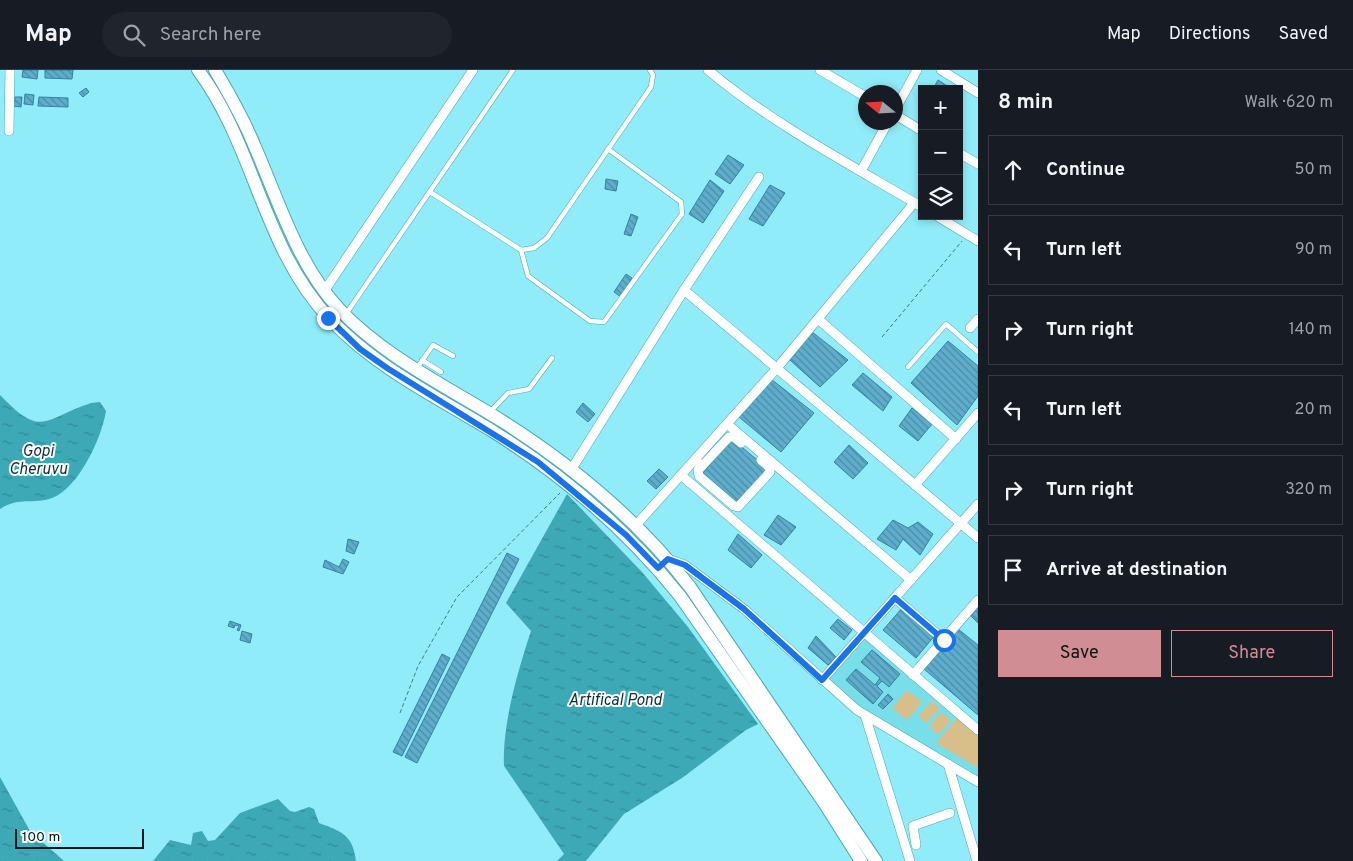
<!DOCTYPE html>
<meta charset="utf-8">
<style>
:root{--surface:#171b24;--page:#20242c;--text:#f1f3f6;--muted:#9ea1a6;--line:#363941;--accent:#d08d93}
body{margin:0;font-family:Overpass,sans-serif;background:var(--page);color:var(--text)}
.controls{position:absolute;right:15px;top:15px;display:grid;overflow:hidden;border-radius:0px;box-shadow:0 2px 8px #0003}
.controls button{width:45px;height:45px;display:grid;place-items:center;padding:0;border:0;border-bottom:1px solid var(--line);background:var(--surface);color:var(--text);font:25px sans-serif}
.compass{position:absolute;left:858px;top:15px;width:45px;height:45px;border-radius:50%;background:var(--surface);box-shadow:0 2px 8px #0003;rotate:288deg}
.scale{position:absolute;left:15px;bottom:12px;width:129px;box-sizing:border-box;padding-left:5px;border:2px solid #00191c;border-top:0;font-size:14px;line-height:18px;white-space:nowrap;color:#00191c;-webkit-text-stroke:4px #f5feff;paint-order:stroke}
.stop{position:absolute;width:15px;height:15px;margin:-11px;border:4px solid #1a73e8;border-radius:50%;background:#fff}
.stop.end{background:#1a73e8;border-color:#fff;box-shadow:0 1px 5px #0008}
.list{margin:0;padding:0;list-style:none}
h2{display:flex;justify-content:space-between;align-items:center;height:65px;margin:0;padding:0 20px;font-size:21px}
h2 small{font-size:16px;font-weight:400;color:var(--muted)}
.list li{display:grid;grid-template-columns:32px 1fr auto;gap:15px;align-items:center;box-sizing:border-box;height:70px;margin:0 10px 10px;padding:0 10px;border:1px solid var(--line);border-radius:0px}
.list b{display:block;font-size:19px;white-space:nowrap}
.list em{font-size:16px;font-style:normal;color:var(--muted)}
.actions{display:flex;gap:10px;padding:15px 20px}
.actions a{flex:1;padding:11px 0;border:1px solid var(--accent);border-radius:0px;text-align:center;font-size:18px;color:var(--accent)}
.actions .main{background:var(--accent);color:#111}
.icon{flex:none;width:28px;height:28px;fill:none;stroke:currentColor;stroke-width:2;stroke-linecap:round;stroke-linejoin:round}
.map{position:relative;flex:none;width:978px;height:791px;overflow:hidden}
header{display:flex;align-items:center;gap:30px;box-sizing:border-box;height:70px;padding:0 25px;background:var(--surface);border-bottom:1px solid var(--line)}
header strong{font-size:24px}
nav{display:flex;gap:28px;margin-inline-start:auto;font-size:18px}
.search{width:350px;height:45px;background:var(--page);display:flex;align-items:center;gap:12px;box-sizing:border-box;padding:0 18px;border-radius:28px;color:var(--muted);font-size:19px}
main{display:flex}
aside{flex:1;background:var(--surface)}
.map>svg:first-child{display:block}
.built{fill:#77deea}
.green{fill:#d8bf89}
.water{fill:url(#water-ripples)}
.building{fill:url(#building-back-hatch);stroke:#3283a1}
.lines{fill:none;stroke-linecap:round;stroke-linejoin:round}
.lane-casing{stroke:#4ba9b4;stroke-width:5.5}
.street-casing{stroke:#4ba9b4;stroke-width:10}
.secondary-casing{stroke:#4ba9b4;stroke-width:14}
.path{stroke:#437b82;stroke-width:1;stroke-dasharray:4 2.5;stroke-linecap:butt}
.lane{stroke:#fff;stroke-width:4.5}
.street{stroke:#fff;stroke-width:9}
.secondary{stroke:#fff;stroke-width:12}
.route{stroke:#1a73e8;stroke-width:6}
.labels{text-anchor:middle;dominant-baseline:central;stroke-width:4;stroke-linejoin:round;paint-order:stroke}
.water-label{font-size:16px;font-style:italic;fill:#162e31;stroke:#f5feff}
</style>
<header>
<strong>Map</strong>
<div class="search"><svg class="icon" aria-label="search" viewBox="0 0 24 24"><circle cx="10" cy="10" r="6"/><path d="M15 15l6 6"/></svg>Search here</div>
<nav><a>Map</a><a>Directions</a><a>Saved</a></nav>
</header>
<main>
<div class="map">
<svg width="978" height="791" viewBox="0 0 978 791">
<defs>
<pattern id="water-ripples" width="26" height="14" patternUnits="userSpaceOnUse" patternTransform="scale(1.25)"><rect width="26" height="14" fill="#3da9b6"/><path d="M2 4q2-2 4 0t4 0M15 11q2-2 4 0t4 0" fill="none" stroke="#318993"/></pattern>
<pattern id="building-back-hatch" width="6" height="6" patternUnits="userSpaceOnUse" patternTransform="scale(1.25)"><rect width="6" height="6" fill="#5eadcc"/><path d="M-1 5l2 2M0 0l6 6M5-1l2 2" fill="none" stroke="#4b8ca5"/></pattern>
</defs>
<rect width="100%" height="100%" fill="#90ecf8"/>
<!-- built -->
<path class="built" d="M 864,561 L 978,660 L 978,712 L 857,640 L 822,610 Z"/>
<!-- green -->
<g class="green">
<path d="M 907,620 L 922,632 L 907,650 L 892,638 Z"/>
<path d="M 932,631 L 940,638 L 926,653 L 918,646 Z"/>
<path d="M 941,642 L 951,650 L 938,665 L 929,657 Z"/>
<path d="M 957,648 L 978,666 L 978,698 L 936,673 Z"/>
</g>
<!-- water -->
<g class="water">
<path d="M 0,325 C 42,369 43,349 91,333 L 100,332 L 106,341 C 102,367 79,418 52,428 C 32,435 21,426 0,439 Z"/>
<path d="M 567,424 L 642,502 L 688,557 L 758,654 L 746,660 L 682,708 L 624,744 L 586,791 L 557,791 L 564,784 L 504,696 C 502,655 518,600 531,561 L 506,533 Z"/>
<path d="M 0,707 L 30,761 L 64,791 L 0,791 Z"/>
<path d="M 278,729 L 290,741 L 295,742 L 309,737 L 314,739 L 319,753 C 340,761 353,764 356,791 L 153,791 L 170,770 L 191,775 L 193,763 L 202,761 L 208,771 L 215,770 L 240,743 Z"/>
</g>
<!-- building -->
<g class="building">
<path d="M 23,0 L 38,0 L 37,9 L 22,7 Z"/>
<path d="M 45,0 L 73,0 L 72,9 L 45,8 Z"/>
<path d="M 938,10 L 952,19 L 933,19 Z"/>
<path d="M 86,18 L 89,22 L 83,27 L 79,23 Z"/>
<path d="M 25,24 L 34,25 L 33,35 L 24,34 Z"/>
<path d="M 15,27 L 22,27 L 21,37 L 13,36 Z"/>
<path d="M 39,27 L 68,28 L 68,37 L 38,36 Z"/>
<path d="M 728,85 L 744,95 L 730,114 L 715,104 Z"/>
<path d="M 606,109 L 618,111 L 616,121 L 605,119 Z"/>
<path d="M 710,110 L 724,121 L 703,153 L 689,144 Z"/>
<path d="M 770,115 L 785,123 L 763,156 L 749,149 Z"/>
<path d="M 631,144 L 638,147 L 631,166 L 624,164 Z"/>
<path d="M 626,204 L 632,208 L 621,227 L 614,222 Z"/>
<path d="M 812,262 L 848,290 L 820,317 L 790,290 Z"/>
<path d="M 948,271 L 978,296 L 978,326 L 957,355 L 911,313 Z"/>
<path d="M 863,303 L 892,327 L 883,341 L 852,315 Z"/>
<path d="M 771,309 L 814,343 L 781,382 L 739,347 Z"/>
<path d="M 583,333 L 595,344 L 588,352 L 576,342 Z"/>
<path d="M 912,338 L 932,354 L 918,371 L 899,356 Z"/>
<path d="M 731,368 L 768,399 L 739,434 L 703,403 Z"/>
<path d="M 849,375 L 868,393 L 853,409 L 834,392 Z"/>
<path d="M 659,399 L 668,407 L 656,419 L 647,411 Z"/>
<path d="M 778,445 L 796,457 L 781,475 L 764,465 Z"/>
<path d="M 893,450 L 908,458 L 918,452 L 933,464 L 920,485 L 903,469 L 896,480 L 877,469 Z"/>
<path d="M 738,464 L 762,485 L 751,498 L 728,480 Z"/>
<path d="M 348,469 L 359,472 L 354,484 L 346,481 Z"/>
<path d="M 507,483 L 519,489 L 417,693 L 405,687 Z"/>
<path d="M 343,489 L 349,492 L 343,504 L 323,497 L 325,490 L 339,497 Z"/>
<path d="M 903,537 L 936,564 L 916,588 L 883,560 Z"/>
<path d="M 978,537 L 978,553 L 971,546 Z"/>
<path d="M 838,549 L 852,560 L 844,570 L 830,558 Z"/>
<path d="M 230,551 L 241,555 L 239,561 L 237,560 L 239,556 L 235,555 L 234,558 L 228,556 Z"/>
<path d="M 958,559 L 978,575 L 978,645 L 924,599 Z"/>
<path d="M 242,561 L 252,564 L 250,573 L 240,570 Z"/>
<path d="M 816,566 L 836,587 L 828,595 L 808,578 Z"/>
<path d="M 872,580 L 900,604 L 889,617 L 882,611 L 877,616 L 883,622 L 873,634 L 846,610 L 856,599 L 875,615 L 880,608 L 861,592 Z"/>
<path d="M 442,584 L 450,588 L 402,686 L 393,682 Z"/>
<path d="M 888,624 L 893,629 L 883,639 L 878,635 Z"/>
</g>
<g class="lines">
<!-- lane casing -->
<g class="lane-casing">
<g id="lane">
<path d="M 430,122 L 521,180 L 534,178 L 547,168 L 651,17 L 653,5 L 650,0"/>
<path d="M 521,180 L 528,206 L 590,251 L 604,252 L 682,144 L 681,132 L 608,79"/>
<path d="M 346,244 L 513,0"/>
<path d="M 422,290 L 441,302"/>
<path d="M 908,297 L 946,254 L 978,282"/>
<path d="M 417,298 L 433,275 L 453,286"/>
<path d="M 490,342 L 508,323 L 529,319 L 552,288"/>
</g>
</g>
<!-- street casing -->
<g class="street-casing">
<g id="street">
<path d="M 708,0 C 771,53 851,95 922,137"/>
<path d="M 820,0 L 866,27"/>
<path d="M 941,0 L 978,23"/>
<path d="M 896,38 L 917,0"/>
<path d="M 896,45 L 922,61"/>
<path d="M 9,61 L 10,0"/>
<path d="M 959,83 L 978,94"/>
<path d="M 861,101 L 888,52"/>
<path d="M 937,146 L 978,171"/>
<path d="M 325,220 L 473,0"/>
<path d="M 684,220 L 978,468"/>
<path d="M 818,249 L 956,369"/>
<path d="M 970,258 L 978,249"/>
<path d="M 727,354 L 911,510"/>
<path d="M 695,390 L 702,396 L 698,400 L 699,406 L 734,436 L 738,437 L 770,402 L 769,397 L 761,390"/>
<path d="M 702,396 L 729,367 L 734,367 L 741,373"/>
<path d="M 571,400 L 684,220 L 759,107"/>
<path d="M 681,405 L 978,660"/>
<path d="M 915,415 L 978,343"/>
<path d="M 636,455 L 777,298 L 914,133"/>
<path d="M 668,489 L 685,495 L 744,539 L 857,640 L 978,712"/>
<path d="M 895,528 L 944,570"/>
<path d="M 913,605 L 978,530"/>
<path d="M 822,610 L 978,434"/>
<path d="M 865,645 L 910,791"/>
<path d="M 948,694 L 977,791"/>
<path d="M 916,775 L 913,756 L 950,743"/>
</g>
</g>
<!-- secondary casing -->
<g class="secondary-casing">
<g id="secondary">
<path d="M 198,0 C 255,76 263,179 330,249 C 376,298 437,327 494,362 C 564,406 628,461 680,526 L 823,731 L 861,791"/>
<path d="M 215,0 C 230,25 244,50 255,77 C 280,134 297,194 340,240 C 386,288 446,316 502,351 C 573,396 639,451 690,517 L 876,791"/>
</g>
</g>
<!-- path -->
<g class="path">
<path d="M 882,267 L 962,171"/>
<path d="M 400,643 L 418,596 L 457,527 L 560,423"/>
</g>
<!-- lane -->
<use href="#lane" class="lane"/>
<!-- street -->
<use href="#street" class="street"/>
<!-- secondary -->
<use href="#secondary" class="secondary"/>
</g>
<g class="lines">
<!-- route -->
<path class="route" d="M 328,248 L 360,279 L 387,298 L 538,392 L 626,465 L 658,498 L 668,489 L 685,495 L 744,539 L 822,610 L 895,528 L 944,570"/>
</g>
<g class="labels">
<!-- water labels -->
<g class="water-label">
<text x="38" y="382">Gopi<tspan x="38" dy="18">Cheruvu</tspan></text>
<text x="615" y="631">Artifical Pond</text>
</g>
</g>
</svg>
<div class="controls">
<button>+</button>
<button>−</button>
<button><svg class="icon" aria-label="layers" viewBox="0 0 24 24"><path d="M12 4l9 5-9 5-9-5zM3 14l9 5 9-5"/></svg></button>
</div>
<svg class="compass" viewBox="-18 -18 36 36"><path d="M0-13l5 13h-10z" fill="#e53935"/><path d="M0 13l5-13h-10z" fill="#9ea1a6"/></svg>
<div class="scale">100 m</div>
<div class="stop" style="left:944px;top:570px"></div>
<div class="stop end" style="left:328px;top:248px"></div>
</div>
<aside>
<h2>8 min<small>Walk · 620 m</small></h2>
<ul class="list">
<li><svg class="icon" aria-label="ahead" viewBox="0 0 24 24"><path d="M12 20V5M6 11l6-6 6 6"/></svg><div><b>Continue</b></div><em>50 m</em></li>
<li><svg class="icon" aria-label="left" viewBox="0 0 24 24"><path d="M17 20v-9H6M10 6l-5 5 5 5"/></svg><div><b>Turn left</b></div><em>90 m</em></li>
<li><svg class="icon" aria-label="right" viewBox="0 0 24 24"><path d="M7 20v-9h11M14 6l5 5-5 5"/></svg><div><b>Turn right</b></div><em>140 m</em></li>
<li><svg class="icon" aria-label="left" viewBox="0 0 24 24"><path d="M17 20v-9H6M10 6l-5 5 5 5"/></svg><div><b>Turn left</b></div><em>20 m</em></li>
<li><svg class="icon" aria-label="right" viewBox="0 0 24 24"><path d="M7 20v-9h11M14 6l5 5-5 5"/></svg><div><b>Turn right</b></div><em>320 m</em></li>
<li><svg class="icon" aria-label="arrive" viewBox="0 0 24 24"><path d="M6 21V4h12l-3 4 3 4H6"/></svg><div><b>Arrive at destination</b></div></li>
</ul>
<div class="actions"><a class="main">Save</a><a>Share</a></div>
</aside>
</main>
